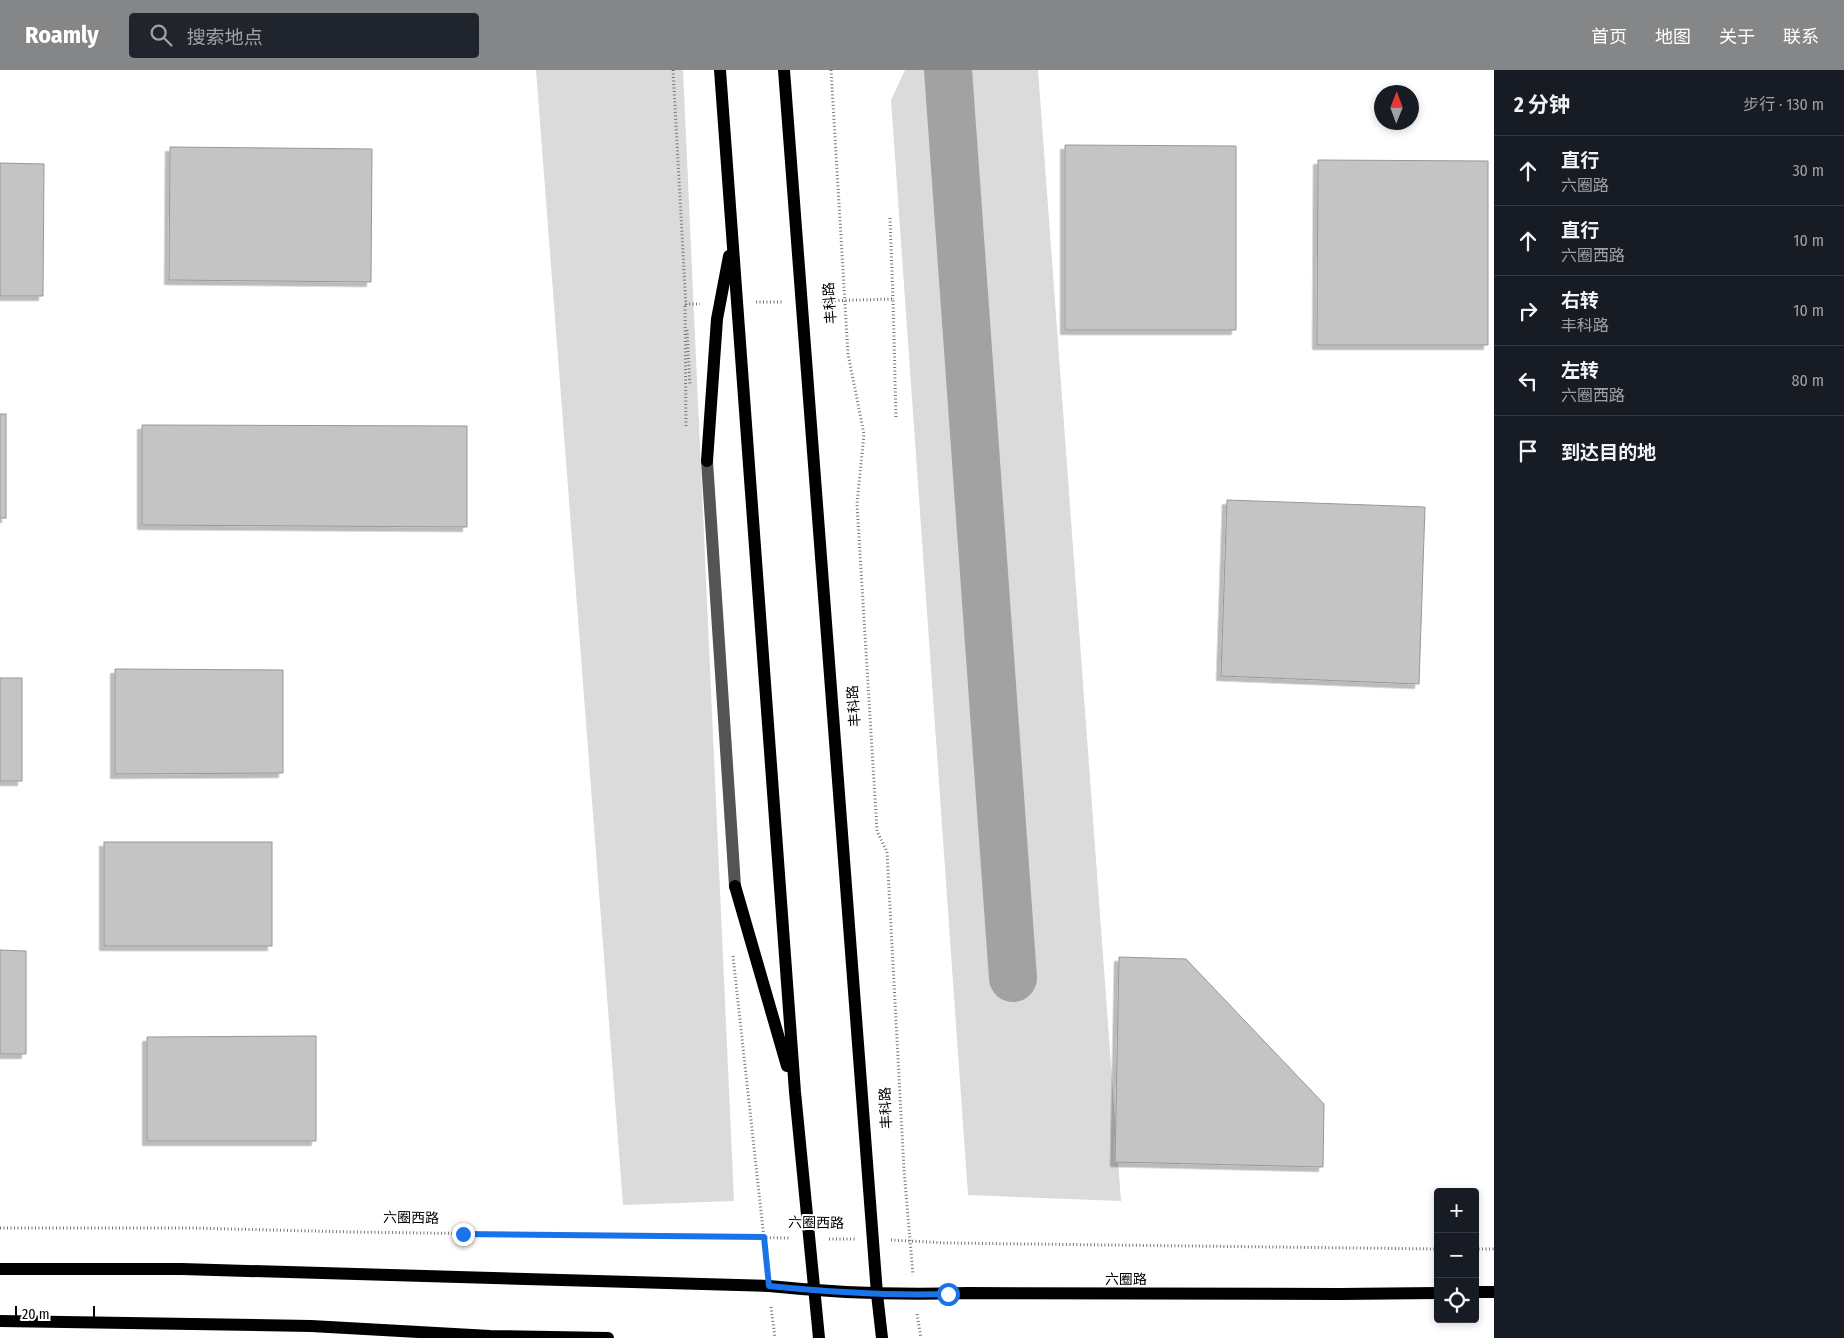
<!DOCTYPE html>
<html lang="zh">
<meta charset="utf-8">
<style>
:root{--surface:#171b24;--page:#20242c;--text:#f1f3f6;--muted:#9ea1a6;--line:#363941;--accent:#858687}
body{margin:0;font-family:"Fira Sans Condensed","Noto Sans SC",sans-serif;background:var(--page);color:var(--text)}
.controls{position:absolute;right:15px;bottom:15px;display:grid;overflow:hidden;border-radius:5px;box-shadow:0 2px 8px #0003}
.controls button{width:45px;height:45px;display:grid;place-items:center;padding:0;border:0;border-bottom:1px solid var(--line);background:var(--surface);color:var(--text);font:25px sans-serif}
.compass{position:absolute;left:1374px;top:15px;width:45px;height:45px;border-radius:50%;background:var(--surface);box-shadow:0 2px 8px #0003;rotate:1deg}
.scale{position:absolute;left:15px;bottom:12px;width:80px;box-sizing:border-box;padding-left:5px;border:2px solid #000;border-top:0;font-size:14px;line-height:18px;white-space:nowrap;color:#000;-webkit-text-stroke:4px #fff;paint-order:stroke}
.stop{position:absolute;width:15px;height:15px;margin:-11px;border:4px solid #1a73e8;border-radius:50%;background:#fff}
.stop.end{background:#1a73e8;border-color:#fff;box-shadow:0 1px 5px #0008}
.list{margin:0;padding:0;list-style:none}
h2{display:flex;justify-content:space-between;align-items:center;height:65px;margin:0;padding:0 20px;font-size:21px}
h2 small{font-size:16px;font-weight:400;color:var(--muted)}
.list li{display:grid;grid-template-columns:32px 1fr auto;gap:15px;align-items:center;box-sizing:border-box;height:70px;padding:0 20px;border-top:1px solid var(--line)}
.list b{display:block;font-size:19px;white-space:nowrap}
.list p{margin:0;font-size:16px;white-space:nowrap;color:var(--muted)}
.list em{font-size:16px;font-style:normal;color:var(--muted)}
.icon{flex:none;width:28px;height:28px;fill:none;stroke:currentColor;stroke-width:2;stroke-linecap:round;stroke-linejoin:round}
.map{position:relative;flex:none;width:1494px;height:1268px;overflow:hidden}
header{display:flex;align-items:center;gap:30px;box-sizing:border-box;height:70px;padding:0 25px;background:var(--accent);color:#fff}
header strong{font-size:24px}
nav{display:flex;gap:28px;margin-inline-start:auto;font-size:18px}
.search{width:350px;height:45px;background:var(--page);display:flex;align-items:center;gap:12px;box-sizing:border-box;padding:0 18px;border-radius:5px;color:var(--muted);font-size:19px}
main{display:flex}
aside{flex:1;background:var(--surface)}
.map>svg:first-child{display:block}
.green{fill:#dbdbdb}
.lines{fill:none;stroke-linecap:round;stroke-linejoin:round}
.river{stroke:#a2a2a2;stroke-width:48}
.building{fill:#c4c4c4;stroke:#989898;filter:url(#shadow)}
.path{stroke:#767676;stroke-width:3;stroke-dasharray:1 2.5;stroke-linecap:butt}
.minor{stroke:#545454;stroke-width:12}
.major{stroke:#000;stroke-width:12}
.route{stroke:#1a73e8;stroke-width:6}
.labels{text-anchor:middle;dominant-baseline:central;stroke-width:4;stroke-linejoin:round;paint-order:stroke}
.street-label{font-size:14px;fill:#000;stroke:#fff}
</style>
<header>
<strong>Roamly</strong>
<div class="search"><svg class="icon" aria-label="search" viewBox="0 0 24 24"><circle cx="10" cy="10" r="6"/><path d="M15 15l6 6"/></svg>搜索地点</div>
<nav><a>首页</a><a>地图</a><a>关于</a><a>联系</a></nav>
</header>
<main>
<div class="map">
<svg width="1494" height="1268" viewBox="0 0 1494 1268">
<defs>
<filter id="shadow"><feDropShadow dx="-4.5" dy="4.5" stdDeviation="0" flood-color="#0004"/></filter>
</defs>
<rect width="100%" height="100%" fill="#fff"/>
<!-- green -->
<g class="green">
<path d="M 536,0 L 683,0 L 734,1131 L 623,1135 Z"/>
<path d="M 905,0 L 1038,0 L 1121,1131 L 968,1125 L 891,30 Z"/>
</g>
<g class="lines">
<!-- river -->
<path class="river" d="M 948,0 L 1013,908"/>
</g>
<!-- building -->
<g class="building">
<path d="M 1065,75 L 1236,76 L 1236,260 L 1065,260 Z"/>
<path d="M 170,77 L 372,79 L 371,212 L 169,210 Z"/>
<path d="M 1318,90 L 1488,91 L 1488,275 L 1317,275 Z"/>
<path d="M 0,93 L 44,94 L 43,226 L 0,226 Z"/>
<rect x="0" y="344" width="6" height="104"/>
<path d="M 142,355 L 467,356 L 467,457 L 142,455 Z"/>
<path d="M 1227,430 L 1425,437 L 1419,614 L 1221,606 Z"/>
<path d="M 115,599 L 283,600 L 283,703 L 115,704 Z"/>
<rect x="0" y="608" width="22" height="103"/>
<rect x="104" y="772" width="168" height="104"/>
<path d="M 0,880 L 26,881 L 26,984 L 0,984 Z"/>
<path d="M 1119,887 L 1186,889 L 1324,1034 L 1323,1097 L 1115,1092 Z"/>
<path d="M 316,966 L 316,1071 L 147,1071 L 147,967 Z"/>
</g>
<g class="lines">
<!-- path -->
<g class="path">
<path d="M 673,0 L 686,237"/>
<path d="M 831,0 L 848,284 L 864,364 L 857,434 L 877,761 L 887,782 L 904,1100 L 913,1205"/>
<path d="M 890,148 L 893,229"/>
<path d="M 821,231 L 893,229 L 896,348"/>
<path d="M 756,232 L 783,232"/>
<path d="M 687,260 L 690,316"/>
<path d="M 686,356 L 685,234 L 700,234"/>
<path d="M 733,886 L 767,1196"/>
<path d="M 0,1158 L 192,1158 L 351,1162 L 790,1168"/>
<path d="M 829,1169 L 855,1169"/>
<path d="M 891,1170 L 946,1173 L 1438,1179"/>
<path d="M 1475,1179 L 1494,1179"/>
<path d="M 771,1237 L 775,1268"/>
<path d="M 917,1244 L 921,1268"/>
</g>
<!-- minor -->
<path class="minor" d="M 707,391 L 735,816"/>
<!-- major -->
<g class="major">
<path d="M 720,0 L 795,1022 L 819,1268"/>
<path d="M 784,0 L 877,1224 L 882,1268"/>
<path d="M 707,391 L 717,249 L 729,186"/>
<path d="M 735,816 L 787,996"/>
<path d="M 0,1199 L 182,1199 L 769,1216 C 835,1223 901,1225 967,1223 L 1339,1224 L 1438,1223"/>
<path d="M 1475,1222 L 1494,1222"/>
<path d="M 0,1251 L 311,1256 L 490,1266 L 608,1268"/>
</g>
</g>
<g class="lines">
<!-- route -->
<path class="route" d="M 463,1164 L 764,1167 L 769,1216 C 829,1222 888,1226 948,1224"/>
</g>
<g class="labels">
<!-- street labels -->
<g class="street-label">
<text transform="translate(830 233) rotate(-94)">丰科路</text>
<text transform="translate(854 636) rotate(-94)">丰科路</text>
<text transform="translate(886 1038) rotate(-93)">丰科路</text>
<text transform="translate(411 1148) rotate(1)">六圈西路</text>
<text transform="translate(816 1153) rotate(1)">六圈西路</text>
<text x="1126" y="1209">六圈路</text>
</g>
</g>
</svg>
<div class="controls">
<button>+</button>
<button>−</button>
<button><svg class="icon" aria-label="locate" viewBox="0 0 24 24"><circle cx="12" cy="12" r="6"/><path d="M12 2v4M12 18v4M2 12h4M18 12h4"/></svg></button>
</div>
<svg class="compass" viewBox="-18 -18 36 36"><path d="M0-13l5 13h-10z" fill="#e53935"/><path d="M0 13l5-13h-10z" fill="#9ea1a6"/></svg>
<div class="scale">20 m</div>
<div class="stop" style="left:948px;top:1224px"></div>
<div class="stop end" style="left:463px;top:1164px"></div>
</div>
<aside>
<h2>2 分钟<small>步行 · 130 m</small></h2>
<ul class="list">
<li><svg class="icon" aria-label="ahead" viewBox="0 0 24 24"><path d="M12 20V5M6 11l6-6 6 6"/></svg><div><b>直行</b><p>六圈路</p></div><em>30 m</em></li>
<li><svg class="icon" aria-label="ahead" viewBox="0 0 24 24"><path d="M12 20V5M6 11l6-6 6 6"/></svg><div><b>直行</b><p>六圈西路</p></div><em>10 m</em></li>
<li><svg class="icon" aria-label="right" viewBox="0 0 24 24"><path d="M7 20v-9h11M14 6l5 5-5 5"/></svg><div><b>右转</b><p>丰科路</p></div><em>10 m</em></li>
<li><svg class="icon" aria-label="left" viewBox="0 0 24 24"><path d="M17 20v-9H6M10 6l-5 5 5 5"/></svg><div><b>左转</b><p>六圈西路</p></div><em>80 m</em></li>
<li><svg class="icon" aria-label="arrive" viewBox="0 0 24 24"><path d="M6 21V4h12l-3 4 3 4H6"/></svg><div><b>到达目的地</b></div></li>
</ul>
</aside>
</main>
